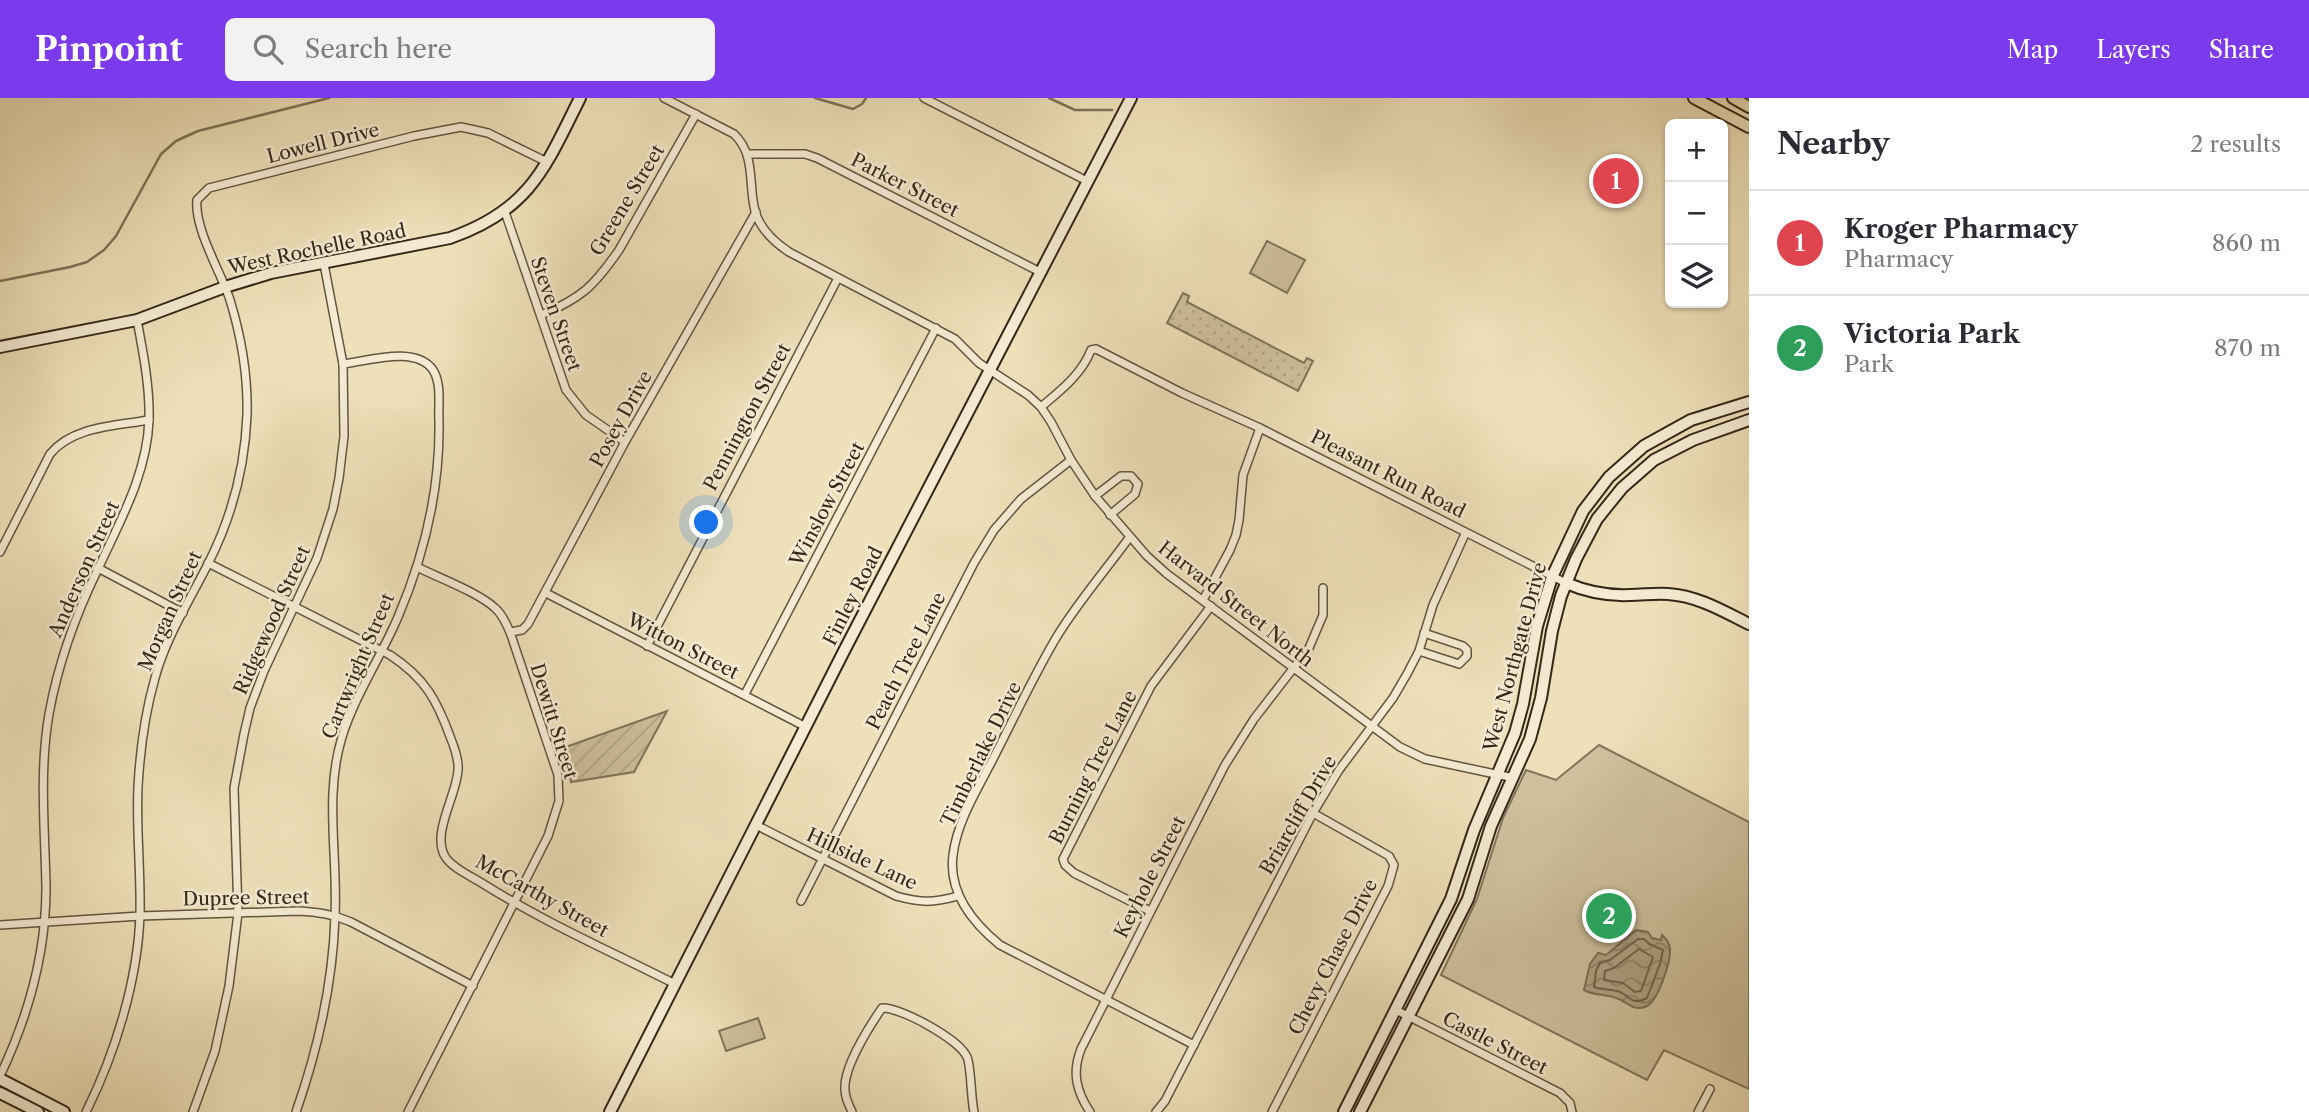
<!DOCTYPE html>
<meta charset="utf-8">
<style>
:root{--surface:#fff;--page:#f2f2f3;--text:#2b2b33;--muted:#7c7c81;--line:#e1e1e2;--accent:#7c3aed}
body{margin:0;font-family:"Libre Caslon Text",serif;background:var(--page);color:var(--text)}
.controls{position:absolute;right:21px;top:21px;display:grid;overflow:hidden;border-radius:10px;box-shadow:0 2px 5px #0004}
.controls button{width:63px;height:63px;display:grid;place-items:center;padding:0;border:0;border-bottom:2px solid var(--line);background:var(--surface);color:var(--text);font:35px sans-serif}
.you{position:absolute;left:707px;top:425px;width:24px;height:24px;margin:-18px;border:5px solid #fff;border-radius:50%;background:#1a73e8;box-shadow:0 0 0 10px #1a73e833}
.badge{display:grid;place-items:center;width:46px;height:46px;border-radius:50%;background:var(--accent);color:#fff;font-size:23px;font-weight:700}
.pin{position:absolute;translate:-50% -50%;border:4px solid #fff;box-shadow:0 2px 7px #0006}
.list{margin:0;padding:0;list-style:none}
h2{display:flex;justify-content:space-between;align-items:center;height:91px;margin:0;padding:0 28px;font-size:30px}
h2 small{font-size:23px;font-weight:400;color:var(--muted)}
.list li{display:grid;grid-template-columns:46px 1fr auto;gap:21px;align-items:center;box-sizing:border-box;height:105px;padding:0 28px;border-top:2px solid var(--line)}
.list b{display:block;font-size:26px;white-space:nowrap}
.list p{margin:0;font-size:23px;white-space:nowrap;color:var(--muted)}
.list em{font-size:23px;font-style:normal;color:var(--muted)}
.icon{flex:none;width:38px;height:38px;fill:none;stroke:currentColor;stroke-width:2;stroke-linecap:round;stroke-linejoin:round}
.map{position:relative;flex:none;width:1749px;height:1014px;overflow:hidden}
header{display:flex;align-items:center;gap:42px;box-sizing:border-box;height:98px;padding:0 35px;background:var(--accent);color:#fff}
header strong{font-size:33px}
nav{display:flex;gap:38px;margin-inline-start:auto;font-size:24px}
.search{width:490px;height:63px;background:var(--page);display:flex;align-items:center;gap:18px;box-sizing:border-box;padding:0 24px;border-radius:10px;color:var(--muted);font-size:26px}
main{display:flex}
aside{flex:1;background:var(--surface)}
.map>svg:first-child{display:block}
.grass{fill:url(#grass-dots);stroke:#82745b;stroke-width:2}
.park{fill:#cfc19e;stroke:#82745b;stroke-width:2}
.garden{fill:url(#garden-furrows);stroke:#82745b;stroke-width:2}
.water{fill:url(#water-waves);stroke:#7e7158;stroke-width:2}
.lines{fill:none;stroke-linecap:round;stroke-linejoin:round}
.shore{stroke:#72644d;stroke-width:2}
.stream{stroke:#7e7158;stroke-width:2.5}
.street-casing{stroke:#635640;stroke-width:10}
.secondary-casing{stroke:#352818;stroke-width:14}
.primary-casing{stroke:#352818;stroke-width:14}
.street{stroke:#f4ebd2;stroke-width:7}
.secondary{stroke:#f4ebd2;stroke-width:10}
.primary{stroke:#eee0b9;stroke-width:10}
.labels{text-anchor:middle;dominant-baseline:central;stroke-width:5;stroke-linejoin:round;paint-order:stroke}
.street-label{font-size:19px;fill:#352818;stroke:#f4ebd2}
</style>
<header>
<strong>Pinpoint</strong>
<div class="search"><svg class="icon" aria-label="search" viewBox="0 0 24 24"><circle cx="10" cy="10" r="6"/><path d="M15 15l6 6"/></svg>Search here</div>
<nav><a>Map</a><a>Layers</a><a>Share</a></nav>
</header>
<main>
<div class="map">
<svg width="1749" height="1014" viewBox="0 0 1749 1014">
<defs>
<pattern id="grass-dots" width="8" height="8" patternUnits="userSpaceOnUse" patternTransform="scale(1.75)"><rect width="8" height="8" fill="#cfc19e"/><path d="M2 2h.1M6 6h.1" fill="none" stroke="#b2a687" stroke-width="1.8" stroke-linecap="round"/></pattern>
<pattern id="garden-furrows" width="10" height="10" patternUnits="userSpaceOnUse" patternTransform="scale(1.75)"><rect width="10" height="10" fill="#cfc19e"/><path d="M-1 1l2-2M0 10L10 0M9 11l2-2" fill="none" stroke="#b2a687"/></pattern>
<pattern id="water-waves" width="16" height="10" patternUnits="userSpaceOnUse" patternTransform="scale(1.75)"><rect width="16" height="10" fill="#afa182"/><path d="M0 5q4-4 8 0t8 0" fill="none" stroke="#8f8369"/></pattern>
</defs>
<rect width="100%" height="100%" fill="#eee0b9"/>
<filter id="stains"><feTurbulence type="fractalNoise" baseFrequency=".00286" numOctaves="4"/><feColorMatrix values="0 0 0 0 .2 0 0 0 0 .09 0 0 0 0 .02 0 0 0 .5 -.17"/></filter>
<radialGradient id="worn" r=".72"><stop offset=".6" stop-color="#630" stop-opacity="0"/><stop offset="1" stop-color="#630" stop-opacity=".3"/></radialGradient>
<!-- grass -->
<path class="grass" d="M 1183,195 L 1189,198 L 1187,204 L 1304,265 L 1307,260 L 1313,263 L 1298,293 L 1167,225 Z"/>
<!-- park -->
<g class="park">
<path d="M 1267,143 L 1305,162 L 1287,195 L 1250,175 Z"/>
<path d="M 1599,647 L 1749,724 L 1749,991 L 1664,952 L 1647,982 L 1441,877 L 1477,801 L 1503,720 L 1526,672 L 1556,682 Z"/>
<path d="M 758,920 L 765,940 L 726,953 L 719,933 Z"/>
</g>
<!-- garden -->
<path class="garden" d="M 667,613 L 634,674 L 571,684 L 563,650 Z"/>
<!-- water -->
<path class="water" d="M 1636,832 L 1648,834 L 1652,840 L 1661,842 L 1662,837 C 1666,841 1669,844 1670,850 C 1671,863 1658,905 1645,909 C 1631,913 1627,903 1616,900 C 1605,896 1595,898 1584,892 L 1590,866 L 1598,855 L 1606,857 Z"/>
<g class="lines">
<!-- shore -->
<g class="shore">
<path d="M 1638,841 L 1644,841 L 1649,846 L 1663,852 L 1660,866 L 1647,900 C 1630,909 1630,896 1617,893 C 1609,891 1602,892 1594,889 L 1596,873 L 1600,865 L 1610,862 Z"/>
<path d="M 1639,851 L 1653,859 L 1641,893 L 1635,894 L 1623,885 L 1604,882 L 1605,873 L 1614,870 Z"/>
</g>
<!-- stream -->
<g class="stream">
<path d="M 815,0 L 853,11 L 862,6 L 866,0"/>
<path d="M 1049,0 L 1075,12 L 1112,12"/>
<path d="M 0,183 L 70,169 L 87,164 L 104,152 L 116,138 L 161,56 L 176,43 L 198,33 L 329,0"/>
</g>
<!-- street casing -->
<g class="street-casing">
<g id="street">
<path d="M 664,0 L 734,36 C 756,57 748,86 755,113 C 760,131 774,144 789,154 L 955,241 L 979,265 L 1028,297 L 1041,309 L 1051,324 L 1071,362 L 1095,398 L 1147,458 L 1167,476 L 1400,649 L 1425,661 L 1514,680"/>
<path d="M 924,0 L 1087,83"/>
<path d="M 748,56 L 805,56 L 817,60 L 1040,174"/>
<path d="M 505,114 L 566,292 L 586,317 L 625,344"/>
<path d="M 541,217 C 582,200 594,188 619,152 L 696,16"/>
<path d="M 1041,309 C 1060,293 1082,276 1091,252 L 1096,251 L 1182,295 L 1260,330 L 1566,485"/>
<path d="M 1095,398 L 1121,378 L 1131,378 L 1138,386 L 1135,396 L 1110,417"/>
<path d="M 1129,440 C 1105,473 1077,505 1056,540 C 1033,579 1013,622 992,663 C 977,692 957,724 953,757 C 948,795 973,825 1000,847 L 1194,947"/>
<path d="M 0,454 L 50,356 C 73,328 116,328 149,322"/>
<path d="M 208,465 L 390,557 C 425,580 437,602 451,641 C 455,651 459,662 458,672 C 457,697 430,737 446,760 C 455,772 473,779 485,787 C 546,825 612,854 675,886"/>
<path d="M 98,470 L 183,515"/>
<path d="M 546,495 L 806,629"/>
<path d="M 1203,502 L 1230,452 L 1236,437 L 1239,422 L 1243,377 L 1260,330"/>
<path d="M 510,534 L 522,532 L 528,526 L 625,344 L 756,114"/>
<path d="M 647,548 L 838,180"/>
<path d="M 1419,553 L 1459,566 L 1467,558 L 1467,552 L 1463,548 L 1424,535"/>
<path d="M 745,596 L 936,230"/>
<path d="M 756,727 L 896,798 C 921,805 933,805 958,798"/>
<path d="M 801,803 L 974,465 L 994,432 L 1021,401 L 1071,362"/>
<path d="M 1150,813 L 1074,775 L 1065,767 L 1063,761 L 1151,588 L 1211,508"/>
<path d="M 0,827 L 140,818 L 298,813 C 317,814 333,816 351,824 L 473,888"/>
<path d="M 1396,912 L 1560,995 L 1570,1005 L 1572,1014"/>
<path d="M 0,978 C 28,919 46,856 46,790 C 45,731 39,674 49,616 C 58,566 76,516 98,471 C 120,423 147,376 149,322 C 150,289 143,254 137,222"/>
<path d="M 86,1014 C 115,956 138,882 140,816 C 141,774 136,731 138,689 C 140,653 145,615 155,580 C 166,539 190,502 209,464 C 232,418 245,369 247,317 C 248,279 241,238 230,202 C 221,174 194,131 197,102 L 209,90 L 414,38 L 461,29 L 488,35 L 547,64"/>
<path d="M 193,1014 L 215,953 L 229,888 L 238,815 L 234,690 L 244,636 L 250,610 L 264,573 L 317,460 L 333,411 L 339,380 L 344,338 L 343,266 L 324,166"/>
<path d="M 296,1014 C 318,951 333,885 335,818 C 338,757 324,698 342,639 C 355,597 381,559 398,519 C 424,458 440,390 439,324 C 438,307 442,286 433,272 C 416,247 368,263 343,266"/>
<path d="M 408,1014 L 548,738 L 559,703 L 558,677 L 510,534 C 506,526 503,517 496,511 C 480,495 439,480 417,469"/>
<path d="M 852,1014 C 849,1007 845,1000 845,992 C 843,970 869,929 882,910 C 900,909 959,941 967,959 C 971,967 971,1001 974,1014"/>
<path d="M 1090,1014 C 1076,993 1072,974 1081,951 L 1225,667 L 1254,621 L 1309,550 L 1323,517 L 1323,490"/>
<path d="M 1156,1014 L 1165,1003 L 1313,715 L 1339,672 L 1393,600 L 1407,576 L 1419,553 L 1433,507 L 1465,436"/>
<path d="M 1272,1014 L 1388,788 L 1394,767 L 1389,758 L 1313,715"/>
<path d="M 1698,1014 L 1710,991"/>
</g>
</g>
<!-- secondary casing -->
<g class="secondary-casing">
<g id="secondary">
<path d="M 0,249 L 137,222 L 225,189 L 271,175 L 450,140 C 530,112 545,70 580,0"/>
<path d="M 1566,485 C 1587,494 1608,498 1630,497 C 1643,497 1655,495 1668,496 C 1698,498 1723,513 1749,526"/>
<path d="M 0,981 L 64,1014"/>
<path d="M 0,995 L 38,1014"/>
<path d="M 610,1014 L 844,553 L 1131,0"/>
<path d="M 1344,1014 L 1451,801 L 1474,732 L 1515,635 L 1523,606 L 1537,528 L 1552,479 L 1583,413 L 1609,379 L 1644,348 L 1691,322 L 1749,304"/>
<path d="M 1360,1014 L 1468,801 L 1491,728 L 1530,641 L 1541,600 L 1552,533 L 1561,498 L 1576,461 L 1597,421 L 1622,390 L 1654,362 L 1693,342 L 1749,322"/>
</g>
</g>
<!-- primary casing -->
<g class="primary-casing">
<g id="primary">
<path d="M 1694,0 L 1749,29"/>
<path d="M 1733,0 L 1749,9"/>
</g>
</g>
<!-- street -->
<use href="#street" class="street"/>
<!-- secondary -->
<use href="#secondary" class="secondary"/>
<!-- primary -->
<use href="#primary" class="primary"/>
</g>
<g class="labels">
<!-- street labels -->
<g class="street-label">
<text transform="translate(323 45) rotate(-14)">Lowell Drive</text>
<text transform="translate(905 87) rotate(27)">Parker Street</text>
<text transform="translate(627 102) rotate(-59)">Greene Street</text>
<text transform="translate(317 151) rotate(-12)">West Rochelle Road</text>
<text transform="translate(556 216) rotate(71)">Steven Street</text>
<text transform="translate(747 319) rotate(-62)">Pennington Street</text>
<text transform="translate(621 321) rotate(-61)">Posey Drive</text>
<text transform="translate(1388 376) rotate(27)">Pleasant Run Road</text>
<text transform="translate(827 406) rotate(-62)">Winslow Street</text>
<text transform="translate(84 471) rotate(-66)">Anderson Street</text>
<text transform="translate(853 498) rotate(-63)">Finley Road</text>
<text transform="translate(1236 506) rotate(38)">Harvard Street North</text>
<text transform="translate(170 513) rotate(-66)">Morgan Street</text>
<text transform="translate(272 522) rotate(-66)">Ridgewood Street</text>
<text transform="translate(683 548) rotate(27)">Witton Street</text>
<text transform="translate(1515 559) rotate(-75)">West Northgate Drive</text>
<text transform="translate(906 563) rotate(-63)">Peach Tree Lane</text>
<text transform="translate(358 568) rotate(-67)">Cartwright Street</text>
<text transform="translate(554 623) rotate(73)">Dewitt Street</text>
<text transform="translate(981 656) rotate(-64)">Timberlake Drive</text>
<text transform="translate(1093 669) rotate(-63)">Burning Tree Lane</text>
<text transform="translate(1298 717) rotate(-60)">Briarcliff Drive</text>
<text transform="translate(862 761) rotate(25)">Hillside Lane</text>
<text transform="translate(1150 779) rotate(-63)">Keyhole Street</text>
<text transform="translate(542 798) rotate(29)">McCarthy Street</text>
<text transform="translate(246 800) rotate(-1)">Dupree Street</text>
<text transform="translate(1333 859) rotate(-63)">Chevy Chase Drive</text>
<text transform="translate(1495 945) rotate(27)">Castle Street</text>
</g>
</g>
<rect width="100%" height="100%" filter="url(#stains)"/>
<rect width="100%" height="100%" fill="url(#worn)"/>
</svg>
<div class="controls">
<button>+</button>
<button>−</button>
<button><svg class="icon" aria-label="layers" viewBox="0 0 24 24"><path d="M12 4l9 5-9 5-9-5zM3 14l9 5 9-5"/></svg></button>
</div>
<div class="you"></div>
<div class="pin badge" style="left:1616px;top:83px;background:#e0444e">1</div>
<div class="pin badge" style="left:1609px;top:818px;background:#2e9e5b">2</div>
</div>
<aside>
<h2>Nearby<small>2 results</small></h2>
<ul class="list">
<li><span class="badge" style="background:#e0444e">1</span><div><b>Kroger Pharmacy</b><p>Pharmacy</p></div><em>860 m</em></li>
<li><span class="badge" style="background:#2e9e5b">2</span><div><b>Victoria Park</b><p>Park</p></div><em>870 m</em></li>
</ul>
</aside>
</main>
